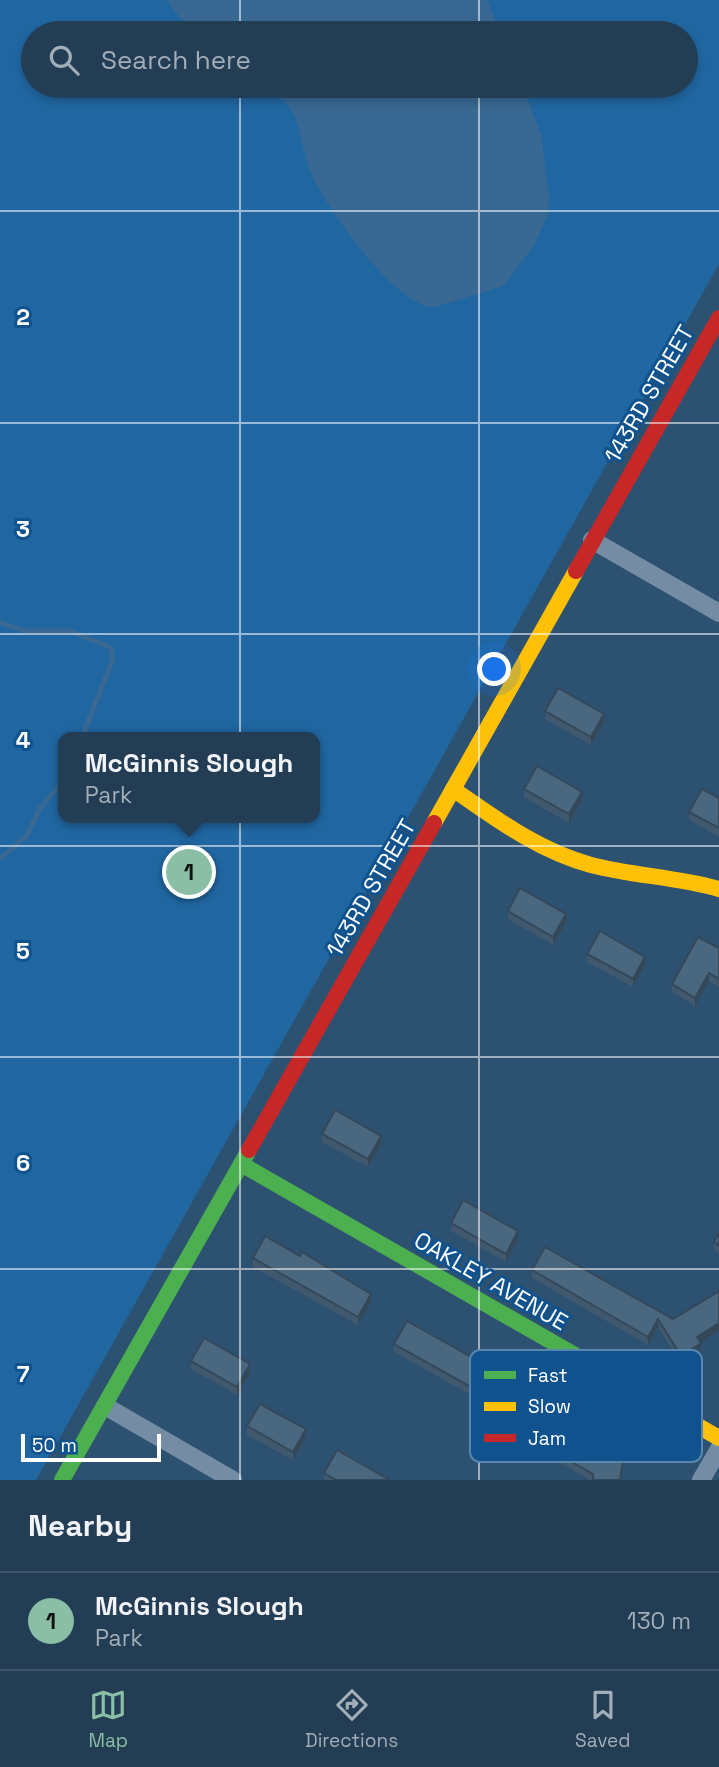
<!DOCTYPE html>
<style>
:root{--surface:#223d54;--page:#2e485e;--text:#f1f3f6;--muted:#a2aeb8;--line:#3f566b;--accent:#8abfa5}
body{margin:0;font-family:"Space Grotesk",sans-serif;background:var(--page);color:var(--text)}
.scale{position:absolute;left:21px;bottom:18px;width:140px;box-sizing:border-box;padding-left:7px;border:4px solid #fff;border-top:0;font-size:19px;line-height:24px;white-space:nowrap;color:#fff;-webkit-text-stroke:5px #10528d;paint-order:stroke}
.you{position:absolute;left:495px;top:670px;width:24px;height:24px;margin:-18px;border:5px solid #fff;border-radius:50%;background:#1a73e8;box-shadow:0 0 0 10px #1a73e833}
.badge{display:grid;place-items:center;width:46px;height:46px;border-radius:50%;background:var(--accent);color:#111;font-size:23px;font-weight:700}
.pin{position:absolute;translate:-50% -50%;border:4px solid #fff;box-shadow:0 2px 7px #0006}
.popup{position:absolute;left:58px;top:732px;width:262px;height:91px;box-sizing:border-box;display:grid;place-content:center;border-radius:14px;background:var(--surface);filter:drop-shadow(0 2px 5px #0005);font-size:23px;white-space:nowrap;color:var(--muted)}
.popup b{font-size:26px;color:var(--text)}
.popup::after{content:'';position:absolute;left:50%;top:100%;margin-left:-14px;border:14px solid transparent;border-top-color:var(--surface)}
.list{margin:0;padding:0;list-style:none}
h2{display:flex;justify-content:space-between;align-items:center;height:91px;margin:0;padding:0 28px;font-size:30px}
h2 small{font-size:23px;font-weight:400;color:var(--muted)}
.list li{display:grid;grid-template-columns:46px 1fr auto;gap:21px;align-items:center;box-sizing:border-box;height:98px;padding:0 28px;border-top:2px solid var(--line)}
.list b{display:block;font-size:26px;white-space:nowrap}
.list p{margin:0;font-size:23px;white-space:nowrap;color:var(--muted)}
.list em{font-size:23px;font-style:normal;color:var(--muted)}
.icon{flex:none;width:38px;height:38px;fill:none;stroke:currentColor;stroke-width:2;stroke-linecap:round;stroke-linejoin:round}
.map{position:relative;flex:none;width:719px;height:1480px;overflow:hidden}
.search{position:absolute;background:var(--surface);box-shadow:0 4px 10px #0003;left:21px;right:21px;top:21px;height:77px;display:flex;align-items:center;gap:18px;box-sizing:border-box;padding:0 24px;border-radius:38px;color:var(--muted);font-size:26px}
.sheet{height:189px;background:var(--surface)}
nav{display:flex;justify-content:space-around;align-items:center;box-sizing:border-box;height:98px;border-top:2px solid var(--line);background:var(--surface);font-size:19px;color:var(--muted)}
nav a{display:grid;justify-items:center;gap:4px}
nav .on{color:var(--accent)}
.map>svg:first-child{display:block}
.green{fill:#2067a2;fill-rule:evenodd}
.water{fill:#396993}
.lines{fill:none;stroke-linecap:round;stroke-linejoin:round}
.stream{stroke:#396993;stroke-width:5}
.street{stroke:#748da4;stroke-width:18}
.fast{stroke:#4caf50;stroke-width:16}
.slow{stroke:#ffc107;stroke-width:16}
.jam{stroke:#c62828;stroke-width:16}
.wall{fill:#40596e}
.shaded-wall{fill:#34485a}
.building{fill:#4a6780;stroke:#34485a;stroke-width:2}
.grid{fill:none;stroke:#fff;stroke-width:2;stroke-opacity:0.55}
.labels{text-anchor:middle;dominant-baseline:central;stroke-width:6;stroke-linejoin:round;paint-order:stroke}
.street-label{font-size:23px;fill:#fff;stroke:#10528d}
.key{fill:#10528d;stroke:#5886af;stroke-width:2}
.key-label{font-size:19px;fill:#fff}
.grid-label{font-size:23px;text-anchor:middle;font-weight:bold;fill:#fff;stroke:#10528d;stroke-width:6;stroke-linejoin:round;paint-order:stroke}
</style>
<div class="map">
<svg width="719" height="1480" viewBox="0 0 719 1480">
<rect width="100%" height="100%" fill="#2d5170"/>
<!-- green -->
<path class="green" d="M 0,0 L 719,0 L 719,264 L 36,1480 L 0,1480 ZM 33,33 L 686,33 L 686,86 L 33,86 ZM 63,737 L 315,737 L 315,818 L 63,818 Z"/>
<!-- water -->
<g class="water">
<path d="M 167,0 L 487,0 L 500,33 L 203,33 L 180,18 Z"/>
<path d="M 270,86 L 523,86 L 541,135 L 549,199 L 547,217 L 533,247 L 503,286 L 435,307 C 397,308 332,214 315,182 C 304,162 303,136 294,115 C 289,104 277,95 270,86 Z"/>
</g>
<g class="lines">
<!-- stream -->
<g class="stream">
<path d="M 0,622 L 25,631 L 70,631 L 110,647 L 113,659 L 82,737"/>
<path d="M 0,859 L 27,835 L 40,808 L 63,781"/>
</g>
<!-- street -->
<g class="street">
<path d="M 592,540 L 719,613"/>
<path d="M 105,1406 L 233,1480"/>
<path d="M 701,1480 L 719,1449"/>
</g>
<!-- fast -->
<g class="fast">
<path d="M 241,1164 L 587,1362"/>
<path d="M 62,1480 L 249,1150"/>
</g>
<!-- slow -->
<g class="slow">
<path d="M 453,789 C 496,819 539,851 591,865 C 633,876 677,877 719,889"/>
<path d="M 434,823 L 576,571"/>
<path d="M 587,1362 L 719,1438"/>
</g>
<!-- jam -->
<g class="jam">
<path d="M 576,571 L 719,318"/>
<path d="M 249,1150 L 434,823"/>
</g>
</g>
<!-- wall -->
<g class="wall">
<path d="M 545,711 L 604,722 L 591,745 L 545,719 Z"/>
<path d="M 524,789 L 582,800 L 569,823 L 524,797 Z"/>
<path d="M 719,798 L 719,837 L 689,820 L 689,812 Z"/>
<path d="M 508,911 L 566,922 L 553,945 L 508,919 Z"/>
<path d="M 719,948 L 719,987 L 709,981 L 695,1006 L 672,992 L 672,984 Z"/>
<path d="M 587,954 L 645,965 L 633,987 L 587,962 Z"/>
<path d="M 322,1134 L 381,1144 L 368,1167 L 322,1142 Z"/>
<path d="M 451,1223 L 518,1239 L 506,1262 L 451,1231 Z"/>
<path d="M 719,1232 L 719,1253 L 714,1250 L 714,1242 Z"/>
<path d="M 253,1258 L 371,1302 L 358,1325 L 253,1267 Z"/>
<path d="M 532,1270 L 673,1319 L 719,1291 L 719,1331 L 700,1343 L 701,1351 L 681,1364 L 658,1327 L 648,1345 L 532,1278 Z"/>
<path d="M 394,1344 L 596,1431 L 589,1444 L 625,1455 L 621,1480 L 590,1480 L 544,1454 L 544,1448 L 517,1433 L 517,1425 L 519,1422 L 394,1352 Z"/>
<path d="M 191,1361 L 250,1372 L 237,1395 L 191,1369 Z"/>
<path d="M 247,1426 L 306,1437 L 293,1460 L 247,1435 Z"/>
<path d="M 324,1473 L 390,1480 L 324,1480 Z"/>
</g>
<!-- shaded-wall -->
<g class="shaded-wall">
<path d="M 604,714 L 604,722 L 591,745 L 591,737 Z"/>
<path d="M 582,792 L 582,800 L 569,823 L 569,814 Z"/>
<path d="M 566,914 L 566,922 L 553,945 L 553,937 Z"/>
<path d="M 645,957 L 645,965 L 633,987 L 633,979 Z"/>
<path d="M 709,973 L 709,981 L 695,1006 L 695,998 Z"/>
<path d="M 381,1136 L 381,1144 L 368,1167 L 368,1159 Z"/>
<path d="M 518,1231 L 518,1239 L 506,1262 L 506,1254 Z"/>
<path d="M 371,1294 L 371,1302 L 358,1325 L 358,1317 Z"/>
<path d="M 658,1319 L 658,1327 L 648,1345 L 648,1337 Z"/>
<path d="M 719,1323 L 719,1331 L 697,1345 L 697,1337 Z"/>
<path d="M 701,1343 L 701,1351 L 681,1364 L 681,1356 Z"/>
<path d="M 250,1364 L 250,1372 L 237,1395 L 237,1387 Z"/>
<path d="M 596,1423 L 596,1431 L 585,1452 L 585,1444 Z"/>
<path d="M 306,1429 L 306,1437 L 293,1460 L 293,1452 Z"/>
<path d="M 625,1447 L 621,1480 L 620,1480 Z"/>
</g>
<!-- building -->
<g class="building">
<path d="M 558,688 L 604,714 L 591,737 L 545,711 Z"/>
<path d="M 537,766 L 582,792 L 569,814 L 524,789 Z"/>
<path d="M 702,789 L 719,798 L 719,828 L 689,812 Z"/>
<path d="M 520,888 L 566,914 L 553,937 L 508,911 Z"/>
<path d="M 600,931 L 645,957 L 633,979 L 587,954 Z"/>
<path d="M 698,937 L 719,948 L 719,979 L 709,973 L 695,998 L 672,984 Z"/>
<path d="M 335,1110 L 381,1136 L 368,1159 L 322,1134 Z"/>
<path d="M 463,1200 L 518,1231 L 506,1254 L 451,1223 Z"/>
<path d="M 719,1232 L 719,1245 L 714,1242 Z"/>
<path d="M 265,1236 L 300,1256 L 302,1252 L 371,1294 L 358,1317 L 253,1258 Z"/>
<path d="M 545,1247 L 673,1319 L 719,1291 L 719,1323 L 697,1337 L 701,1343 L 681,1356 L 658,1319 L 648,1337 L 532,1270 Z"/>
<path d="M 407,1321 L 570,1412 L 571,1409 L 596,1423 L 585,1444 L 625,1447 L 620,1480 L 593,1480 L 593,1474 L 544,1446 L 546,1442 L 517,1425 L 523,1416 L 394,1344 Z"/>
<path d="M 204,1338 L 250,1364 L 237,1387 L 191,1361 Z"/>
<path d="M 260,1404 L 306,1429 L 293,1452 L 247,1426 Z"/>
<path d="M 337,1450 L 390,1480 L 336,1480 L 324,1473 Z"/>
</g>
<!-- grid -->
<path class="grid" d="M 240,0 L 240,33M 479,0 L 479,33M 240,86 L 240,1480M 479,86 L 479,1480M 0,211 L 719,211M 0,423 L 719,423M 0,634 L 719,634M 0,846 L 719,846M 0,1057 L 719,1057M 0,1269 L 719,1269"/>
<g class="labels">
<!-- street labels -->
<g class="street-label">
<text transform="translate(649 394) rotate(-60)">143RD STREET</text>
<text transform="translate(371 888) rotate(-60)">143RD STREET</text>
<text transform="translate(491 1281) rotate(30)">OAKLEY AVENUE</text>
</g>
</g>
<!-- legend -->
<rect x="470" y="1350" width="232" height="112" rx="10" class="key"/>
<rect x="484" y="1371" width="32" height="8" fill="#4caf50"/>
<rect x="484" y="1402" width="32" height="9" fill="#ffc107"/>
<rect x="484" y="1434" width="32" height="8" fill="#c62828"/>
<g class="key-label">
<text x="528" y="1382">Fast</text>
<text x="528" y="1413">Slow</text>
<text x="528" y="1445">Jam</text>
</g>
<g class="grid-label">
<text x="23" y="325">2</text>
<text x="23" y="537">3</text>
<text x="23" y="748">4</text>
<text x="23" y="959">5</text>
<text x="23" y="1171">6</text>
<text x="23" y="1382">7</text>
</g>
</svg>
<div class="scale">50 m</div>
<div class="you"></div>
<div class="pin badge" style="left:189px;top:872px">1</div>
<div class="popup"><b>McGinnis Slough</b>Park</div>
<div class="search"><svg class="icon" aria-label="search" viewBox="0 0 24 24"><circle cx="10" cy="10" r="6"/><path d="M15 15l6 6"/></svg>Search here</div>
</div>
<section class="sheet">
<h2>Nearby<small></small></h2>
<ul class="list">
<li><span class="badge">1</span><div><b>McGinnis Slough</b><p>Park</p></div><em>130 m</em></li>
</ul>
</section>
<nav>
<a class="on"><svg class="icon" aria-label="map" viewBox="0 0 24 24"><path d="M3 6l6-2 6 2 6-2v14l-6 2-6-2-6 2zM9 4v14M15 6v14"/></svg>Map</a>
<a><svg class="icon" aria-label="directions" viewBox="0 0 24 24"><path d="M12 3l9 9-9 9-9-9zM9 14v-3h6M13 9l2 2-2 2"/></svg>Directions</a>
<a><svg class="icon" aria-label="saved" viewBox="0 0 24 24"><path d="M7 4h10v16l-5-4-5 4z"/></svg>Saved</a>
</nav>
